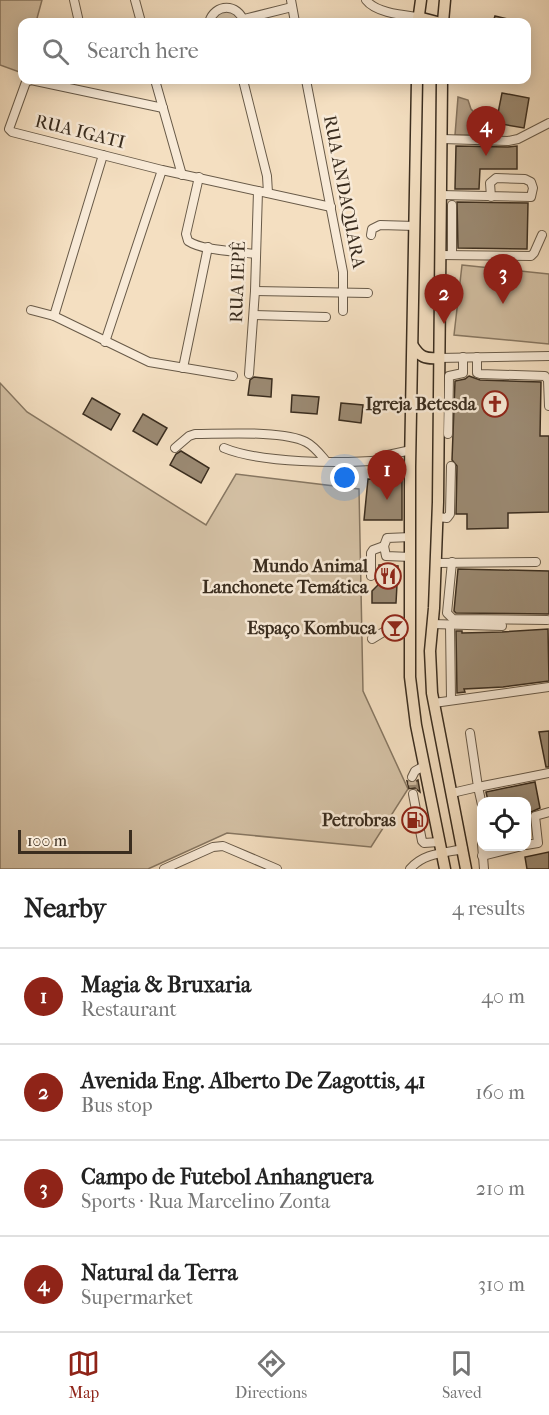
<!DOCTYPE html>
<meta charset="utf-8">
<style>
:root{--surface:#fff;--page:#f6f6f6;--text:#222;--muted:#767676;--line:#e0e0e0;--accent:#8f2418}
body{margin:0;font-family:"IM FELL French Canon",serif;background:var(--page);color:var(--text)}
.controls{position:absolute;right:18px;bottom:18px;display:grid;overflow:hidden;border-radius:12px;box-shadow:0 3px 15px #0003}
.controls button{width:54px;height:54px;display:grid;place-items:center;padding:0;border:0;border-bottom:2px solid var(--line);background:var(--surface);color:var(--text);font:30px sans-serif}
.scale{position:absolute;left:18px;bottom:15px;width:114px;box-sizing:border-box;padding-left:6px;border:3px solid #3a2d1f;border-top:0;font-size:16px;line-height:21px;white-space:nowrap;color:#3a2d1f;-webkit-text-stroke:4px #f8ead7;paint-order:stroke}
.you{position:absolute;left:345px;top:478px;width:21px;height:21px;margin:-15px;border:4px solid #fff;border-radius:50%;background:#1a73e8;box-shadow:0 0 0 9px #1a73e833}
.badge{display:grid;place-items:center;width:39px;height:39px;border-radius:50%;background:var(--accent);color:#fff;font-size:20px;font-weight:700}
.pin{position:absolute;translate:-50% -50px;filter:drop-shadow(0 2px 3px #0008)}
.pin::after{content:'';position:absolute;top:32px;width:21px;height:18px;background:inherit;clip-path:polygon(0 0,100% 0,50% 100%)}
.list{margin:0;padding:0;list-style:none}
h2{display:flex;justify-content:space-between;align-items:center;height:78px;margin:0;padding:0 24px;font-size:26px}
h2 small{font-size:20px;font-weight:400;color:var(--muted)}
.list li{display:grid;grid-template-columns:39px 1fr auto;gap:18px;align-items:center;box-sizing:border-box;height:96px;padding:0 24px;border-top:2px solid var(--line)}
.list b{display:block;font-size:22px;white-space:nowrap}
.list p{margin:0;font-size:20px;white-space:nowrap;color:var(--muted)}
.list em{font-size:20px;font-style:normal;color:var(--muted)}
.icon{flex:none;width:33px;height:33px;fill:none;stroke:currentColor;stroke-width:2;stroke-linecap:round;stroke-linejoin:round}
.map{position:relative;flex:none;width:549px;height:869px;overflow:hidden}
.search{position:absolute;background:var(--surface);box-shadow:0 3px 15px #0003;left:18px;right:18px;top:18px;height:66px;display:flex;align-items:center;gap:15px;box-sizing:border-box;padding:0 21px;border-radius:12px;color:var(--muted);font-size:22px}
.sheet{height:462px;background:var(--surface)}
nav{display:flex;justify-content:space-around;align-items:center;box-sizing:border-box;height:84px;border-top:2px solid var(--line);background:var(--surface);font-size:16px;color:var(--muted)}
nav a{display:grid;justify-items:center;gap:3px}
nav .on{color:var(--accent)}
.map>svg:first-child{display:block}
.green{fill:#d4c1a5;stroke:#877762;stroke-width:1.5}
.water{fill:#b5a28a;stroke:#84735f;stroke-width:1.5}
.building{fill:#9b8a73;stroke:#3a2d1f;stroke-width:1.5}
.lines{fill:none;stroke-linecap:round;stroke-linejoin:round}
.minor-tunnel{stroke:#cfbba1;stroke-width:8;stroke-dasharray:8 4;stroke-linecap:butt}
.minor-casing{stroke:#685a48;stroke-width:10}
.major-casing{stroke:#3a2d1f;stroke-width:13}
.minor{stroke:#f8ead7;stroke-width:8}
.major{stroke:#f4dfc1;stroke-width:10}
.labels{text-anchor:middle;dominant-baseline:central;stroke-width:5;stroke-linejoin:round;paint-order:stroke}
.street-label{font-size:18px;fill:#3a2d1f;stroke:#f8ead7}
.poi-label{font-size:18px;font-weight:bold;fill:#3a2d1f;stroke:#f8ead7;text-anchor:end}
</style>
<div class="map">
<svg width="549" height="869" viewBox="0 0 549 869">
<rect width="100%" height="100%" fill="#f4dfc1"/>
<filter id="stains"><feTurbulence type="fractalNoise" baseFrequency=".00333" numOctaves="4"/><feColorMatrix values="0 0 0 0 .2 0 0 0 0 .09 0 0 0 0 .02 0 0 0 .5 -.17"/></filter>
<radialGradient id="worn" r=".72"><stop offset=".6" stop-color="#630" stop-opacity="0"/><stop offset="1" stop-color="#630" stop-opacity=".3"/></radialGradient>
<!-- green -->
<g class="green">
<path d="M 0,0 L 42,0 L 36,22 L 22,22 L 22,73 L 0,65 Z"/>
<path d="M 226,7 L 244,22 L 209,22 Z"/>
<path d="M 462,265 L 549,274 L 549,344 L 454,335 Z"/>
<path d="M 0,383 L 27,412 L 206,525 L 236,474 L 359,489 L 363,691 L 408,789 L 371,847 L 227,833 L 148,869 L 0,869 Z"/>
</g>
<!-- water -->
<path class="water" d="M 458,97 L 468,100 L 471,109 L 478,116 L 478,135 L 455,135 Z"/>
<!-- building -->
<g class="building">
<path d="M 495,16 L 512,20 L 512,22 L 493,22 Z"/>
<path d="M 502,93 L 529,98 L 524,128 L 496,123 Z"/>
<path d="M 456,146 L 508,147 L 517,146 L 517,169 L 480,169 L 479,189 L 455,189 Z"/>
<path d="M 457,202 L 528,203 L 527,249 L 458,248 Z"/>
<path d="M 469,376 L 480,380 L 541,382 L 540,436 L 549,436 L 549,512 L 508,513 L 508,528 L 467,529 L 467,514 L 456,514 L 457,466 L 452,460 L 455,381 L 465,379 Z"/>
<path d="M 254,377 L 272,379 L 271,397 L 248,395 L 250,380 Z"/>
<path d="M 292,395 L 319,397 L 317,414 L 291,412 Z"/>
<path d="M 92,398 L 120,414 L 111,430 L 83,414 Z"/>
<path d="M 341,403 L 363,405 L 361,423 L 339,420 Z"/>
<path d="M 143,414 L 167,428 L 157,445 L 133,431 Z"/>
<path d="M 181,451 L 209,468 L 201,483 L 170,465 L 176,454 Z"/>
<path d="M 368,479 L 402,481 L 402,520 L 364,520 Z"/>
<path d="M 379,565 L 398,566 L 396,603 L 372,603 L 372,591 L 378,585 Z"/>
<path d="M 458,569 L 549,571 L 549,614 L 456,613 L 454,611 Z"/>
<path d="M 548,629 L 549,681 L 503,687 L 464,689 L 465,692 L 457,693 L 456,631 L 462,631 L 462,633 L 502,632 Z"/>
<path d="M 549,731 L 549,767 L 546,767 L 539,732 Z"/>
<path d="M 418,780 L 420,792 L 415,788 L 409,789 L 407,781 L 413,783 Z"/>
<path d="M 535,782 L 540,808 L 529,813 L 526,814 L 526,801 L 488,801 L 486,792 Z"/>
<path d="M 549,852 L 549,869 L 527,869 L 525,857 Z"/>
</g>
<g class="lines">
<!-- minor-tunnel -->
<path class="minor-tunnel" d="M 412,777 L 413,794"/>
<!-- minor casing -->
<g class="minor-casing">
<g id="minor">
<path d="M 74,0 L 79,22"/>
<path d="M 135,0 L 141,22"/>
<path d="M 291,0 L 295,22"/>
<path d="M 366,0 C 376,13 403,15 418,17"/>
<path d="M 244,19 L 292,7"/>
<path d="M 209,22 C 215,3 238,3 244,22"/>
<path d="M 155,80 L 182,175"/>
<path d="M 243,80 L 267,176 L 268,193"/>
<path d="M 306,80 L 343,272 L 343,311"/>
<path d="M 163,108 L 31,80 L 26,82 L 9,129 L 12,132 L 162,170 L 331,207"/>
<path d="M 442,139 L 508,141 L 518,139 L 549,123"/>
<path d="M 199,177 L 186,234 L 188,241 C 203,251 237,251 255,254"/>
<path d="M 441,195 L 531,197 L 533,188 L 531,182 L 525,179 L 496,178 L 490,183 L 491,197"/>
<path d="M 452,205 L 452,255"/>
<path d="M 371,235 L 372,229 L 380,225 L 415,226"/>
<path d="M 440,255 L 531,256 L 534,253 L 542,235"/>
<path d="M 255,291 L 368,293"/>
<path d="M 31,310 L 54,316 L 149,362 L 233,376"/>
<path d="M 254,315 L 326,317"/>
<path d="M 54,316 L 103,155"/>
<path d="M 105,342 L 162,170"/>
<path d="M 477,357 L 477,373 L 480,374 L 545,376 L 548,380 L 549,406"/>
<path d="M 438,358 L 549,356"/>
<path d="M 183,368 L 208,247"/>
<path d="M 249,374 L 255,291 L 258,191"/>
<path d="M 448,434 L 449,376 L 463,373 L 463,357"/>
<path d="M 175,448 L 189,436 L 195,434 C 221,434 284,430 306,442 C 314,446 320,454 326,461"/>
<path d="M 224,448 C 260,463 342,464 382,460 L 388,455 L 411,450"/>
<path d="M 382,460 L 384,467 L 410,467"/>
<path d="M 437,517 L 447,518 L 450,514 L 451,466"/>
<path d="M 411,557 L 386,556 L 384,546 L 387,538 L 411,537"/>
<path d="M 452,562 L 447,613 L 453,619 L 547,620"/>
<path d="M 436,563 L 536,562"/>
<path d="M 371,576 L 371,553 L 373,550 L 384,546"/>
<path d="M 432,624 L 502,626"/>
<path d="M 450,625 L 451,699"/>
<path d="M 372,639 L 395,625 L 410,622"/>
<path d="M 434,703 L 549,687"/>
<path d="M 412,777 L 415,771 L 424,766"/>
<path d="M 452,793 L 478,787 L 470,733"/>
<path d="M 413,794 L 422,841 L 424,843 L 439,842"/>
<path d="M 482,805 L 478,787 L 549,773"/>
<path d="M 482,844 L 484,869"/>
<path d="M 526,845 L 538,843 L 535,816 L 549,812"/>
<path d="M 482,856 L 522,846"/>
<path d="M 164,869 L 213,847 L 223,846 L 277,869"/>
<path d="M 410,869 C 423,853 444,853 463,849"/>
</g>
</g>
<!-- major casing -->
<g class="major-casing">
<g id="major">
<path d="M 418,17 L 437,22"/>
<path d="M 418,22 L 421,0"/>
<path d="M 443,22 L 445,0"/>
<path d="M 417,80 L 410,467 L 410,677 L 416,725 L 445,869"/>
<path d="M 442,80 L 438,502 L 434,608 L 430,651 L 432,693 L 466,869"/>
<path d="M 413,346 C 420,357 425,359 438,358"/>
</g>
</g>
<!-- minor -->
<use href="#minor" class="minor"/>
<!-- major -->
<use href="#major" class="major"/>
</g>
<!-- icons -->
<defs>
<g id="church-ring" transform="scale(1.35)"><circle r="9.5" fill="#f8ead7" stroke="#8f2418" stroke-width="1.5"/><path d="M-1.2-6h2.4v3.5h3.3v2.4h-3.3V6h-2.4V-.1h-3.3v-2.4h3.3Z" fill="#8f2418"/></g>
<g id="restaurant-ring" transform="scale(1.35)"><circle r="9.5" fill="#f8ead7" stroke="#8f2418" stroke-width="1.5"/><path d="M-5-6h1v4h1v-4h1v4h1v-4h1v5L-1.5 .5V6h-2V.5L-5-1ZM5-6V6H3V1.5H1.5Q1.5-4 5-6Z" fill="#8f2418"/></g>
<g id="bar-ring" transform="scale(1.35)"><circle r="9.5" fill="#f8ead7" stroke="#8f2418" stroke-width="1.5"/><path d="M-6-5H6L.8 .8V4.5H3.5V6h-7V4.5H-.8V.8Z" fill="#8f2418"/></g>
<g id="fuel-ring" transform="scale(1.35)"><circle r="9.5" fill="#f8ead7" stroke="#8f2418" stroke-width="1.5"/><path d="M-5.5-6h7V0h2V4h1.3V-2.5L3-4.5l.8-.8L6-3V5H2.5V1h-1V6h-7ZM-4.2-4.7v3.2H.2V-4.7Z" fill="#8f2418"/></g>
</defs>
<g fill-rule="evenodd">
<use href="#church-ring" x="495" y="404"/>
<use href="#restaurant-ring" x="388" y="576"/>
<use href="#bar-ring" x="395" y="628"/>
<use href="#fuel-ring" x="415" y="820"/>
</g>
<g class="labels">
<!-- street labels -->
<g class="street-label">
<text transform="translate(80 132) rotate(14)">RUA IGATI</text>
<text transform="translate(344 192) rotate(79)">RUA ANDAQUARA</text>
<text transform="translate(238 282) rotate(-88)">RUA IEPÊ</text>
</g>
<!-- poi labels -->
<g class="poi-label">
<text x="476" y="404">Igreja Betesda</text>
<text x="368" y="566">Mundo Animal<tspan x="368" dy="21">Lanchonete Temática</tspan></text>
<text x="376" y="628">Espaço Kombuca</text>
<text x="396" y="820">Petrobras</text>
</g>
</g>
<rect width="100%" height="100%" filter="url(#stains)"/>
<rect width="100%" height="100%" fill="url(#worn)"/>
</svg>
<div class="controls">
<button><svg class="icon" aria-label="locate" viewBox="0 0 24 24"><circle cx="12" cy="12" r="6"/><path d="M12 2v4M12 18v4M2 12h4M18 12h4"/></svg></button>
</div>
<div class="scale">100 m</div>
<div class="you"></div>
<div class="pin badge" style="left:387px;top:500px">1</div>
<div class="pin badge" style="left:444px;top:324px">2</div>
<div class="pin badge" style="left:503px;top:304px">3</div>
<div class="pin badge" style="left:486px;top:156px">4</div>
<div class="search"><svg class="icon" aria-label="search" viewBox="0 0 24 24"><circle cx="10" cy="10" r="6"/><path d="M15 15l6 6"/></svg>Search here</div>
</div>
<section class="sheet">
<h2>Nearby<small>4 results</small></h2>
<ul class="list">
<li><span class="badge">1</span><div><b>Magia &amp; Bruxaria</b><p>Restaurant</p></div><em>40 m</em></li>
<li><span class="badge">2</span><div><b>Avenida Eng. Alberto De Zagottis, 41</b><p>Bus stop</p></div><em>160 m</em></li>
<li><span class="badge">3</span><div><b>Campo de Futebol Anhanguera</b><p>Sports · Rua Marcelino Zonta</p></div><em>210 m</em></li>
<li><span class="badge">4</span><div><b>Natural da Terra</b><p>Supermarket</p></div><em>310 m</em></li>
</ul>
</section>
<nav>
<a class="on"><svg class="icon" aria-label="map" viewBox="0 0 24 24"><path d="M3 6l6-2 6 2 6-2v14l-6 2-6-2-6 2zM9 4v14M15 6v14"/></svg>Map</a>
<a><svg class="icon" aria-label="directions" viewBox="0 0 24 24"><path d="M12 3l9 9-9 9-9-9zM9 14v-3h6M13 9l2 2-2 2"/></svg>Directions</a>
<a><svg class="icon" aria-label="saved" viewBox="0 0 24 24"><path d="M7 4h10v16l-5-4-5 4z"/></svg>Saved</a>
</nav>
